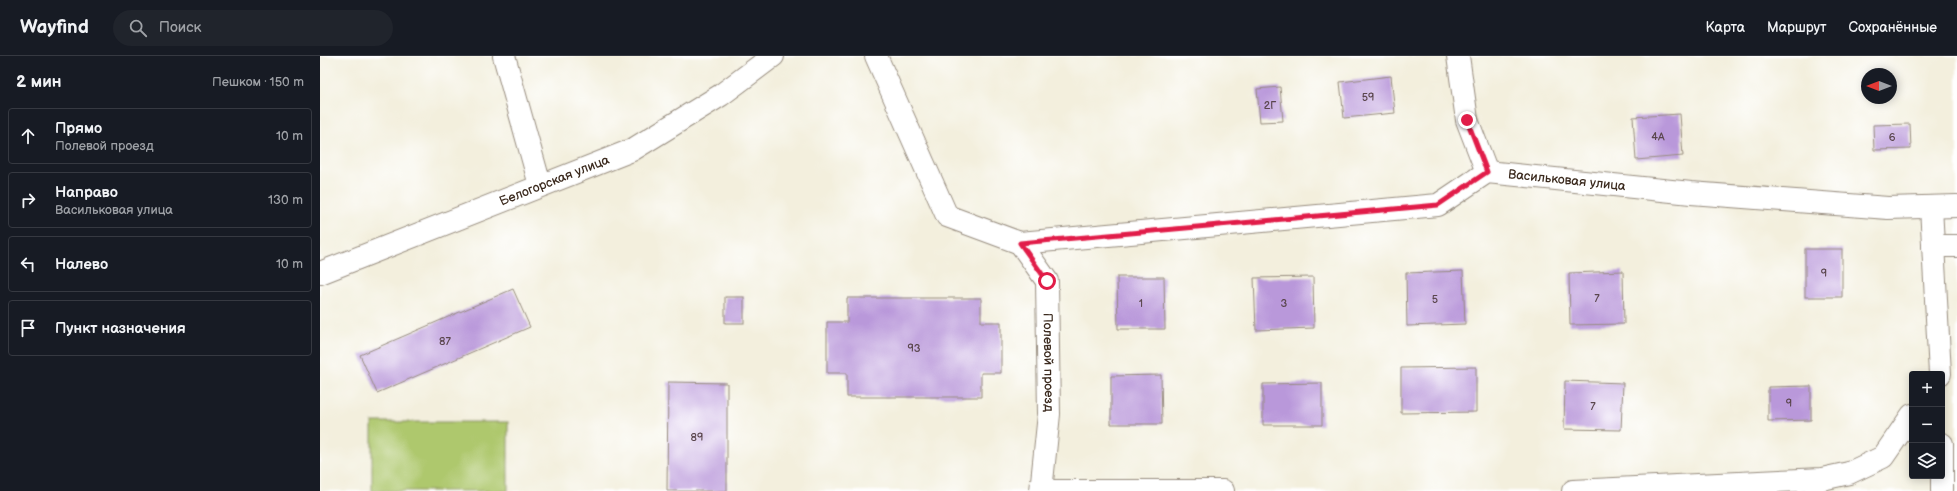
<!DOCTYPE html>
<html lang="ru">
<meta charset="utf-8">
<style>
:root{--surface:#171b24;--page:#20242c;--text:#f1f3f6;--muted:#9ea1a6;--line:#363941}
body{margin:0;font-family:"Balsamiq Sans",sans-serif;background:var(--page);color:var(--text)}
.controls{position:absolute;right:12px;bottom:12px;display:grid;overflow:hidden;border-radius:4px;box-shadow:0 2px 10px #0003}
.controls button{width:36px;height:36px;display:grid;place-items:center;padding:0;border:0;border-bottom:1px solid var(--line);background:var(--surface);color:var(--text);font:20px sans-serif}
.compass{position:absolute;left:1541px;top:12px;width:36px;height:36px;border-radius:50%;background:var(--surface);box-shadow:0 2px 10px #0003;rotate:270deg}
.stop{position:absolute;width:12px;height:12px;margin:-9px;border:3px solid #e11d48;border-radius:50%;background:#fff}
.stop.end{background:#e11d48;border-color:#fff;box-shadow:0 1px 4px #0008}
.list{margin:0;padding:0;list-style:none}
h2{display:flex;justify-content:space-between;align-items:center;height:52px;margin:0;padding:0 16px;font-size:17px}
h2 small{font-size:13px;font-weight:400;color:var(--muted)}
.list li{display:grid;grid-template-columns:26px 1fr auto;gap:12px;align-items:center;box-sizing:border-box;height:56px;margin:0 8px 8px;padding:0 8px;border:1px solid var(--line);border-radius:4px}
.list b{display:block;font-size:15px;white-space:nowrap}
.list p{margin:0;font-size:13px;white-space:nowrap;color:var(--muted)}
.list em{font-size:13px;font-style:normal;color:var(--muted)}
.icon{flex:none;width:22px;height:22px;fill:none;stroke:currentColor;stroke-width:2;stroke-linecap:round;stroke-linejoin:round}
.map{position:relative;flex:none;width:1637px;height:435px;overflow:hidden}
header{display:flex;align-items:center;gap:24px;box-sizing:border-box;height:56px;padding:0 20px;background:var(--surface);border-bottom:1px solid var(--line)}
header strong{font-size:19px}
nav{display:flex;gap:22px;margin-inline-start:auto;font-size:14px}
.search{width:280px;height:36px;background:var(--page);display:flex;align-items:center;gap:10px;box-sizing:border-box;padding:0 14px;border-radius:22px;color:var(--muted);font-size:15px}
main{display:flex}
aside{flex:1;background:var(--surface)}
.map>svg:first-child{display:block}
.green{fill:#aec86d;stroke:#747946}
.building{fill:#b998da}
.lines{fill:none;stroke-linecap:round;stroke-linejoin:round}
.minor-casing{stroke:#978c7e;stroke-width:24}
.minor{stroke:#fff;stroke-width:22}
.route{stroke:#e11d48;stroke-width:5}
.labels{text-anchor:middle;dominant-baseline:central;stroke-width:3.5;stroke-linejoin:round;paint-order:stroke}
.number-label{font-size:11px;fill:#5a464d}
.street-label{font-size:13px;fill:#3b2a1e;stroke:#fff}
</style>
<header>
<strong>Wayfind</strong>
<div class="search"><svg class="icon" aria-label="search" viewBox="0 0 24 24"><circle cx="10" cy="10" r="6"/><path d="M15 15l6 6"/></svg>Поиск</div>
<nav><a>Карта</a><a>Маршрут</a><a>Сохранённые</a></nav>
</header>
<main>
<aside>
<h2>2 мин<small>Пешком · 150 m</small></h2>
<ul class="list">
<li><svg class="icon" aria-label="ahead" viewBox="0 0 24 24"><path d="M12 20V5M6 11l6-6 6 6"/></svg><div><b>Прямо</b><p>Полевой проезд</p></div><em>10 m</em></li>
<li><svg class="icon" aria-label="right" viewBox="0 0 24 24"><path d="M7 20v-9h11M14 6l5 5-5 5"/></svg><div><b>Направо</b><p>Васильковая улица</p></div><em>130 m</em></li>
<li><svg class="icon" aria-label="left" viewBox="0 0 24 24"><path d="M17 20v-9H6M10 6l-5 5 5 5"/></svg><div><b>Налево</b></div><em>10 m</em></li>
<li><svg class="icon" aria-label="arrive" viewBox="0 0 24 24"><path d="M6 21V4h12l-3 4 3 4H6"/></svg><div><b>Пункт назначения</b></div></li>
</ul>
</aside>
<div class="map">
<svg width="1637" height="435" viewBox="0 0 1637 435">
<rect width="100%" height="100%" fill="#fff"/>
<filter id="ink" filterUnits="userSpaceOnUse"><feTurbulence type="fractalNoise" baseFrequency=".025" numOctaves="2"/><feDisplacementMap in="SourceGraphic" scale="8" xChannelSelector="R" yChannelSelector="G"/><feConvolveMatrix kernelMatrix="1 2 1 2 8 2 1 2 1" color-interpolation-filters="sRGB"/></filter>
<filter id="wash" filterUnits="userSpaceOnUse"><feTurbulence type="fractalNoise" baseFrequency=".012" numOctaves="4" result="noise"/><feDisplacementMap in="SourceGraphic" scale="16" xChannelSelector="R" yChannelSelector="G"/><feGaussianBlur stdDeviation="0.9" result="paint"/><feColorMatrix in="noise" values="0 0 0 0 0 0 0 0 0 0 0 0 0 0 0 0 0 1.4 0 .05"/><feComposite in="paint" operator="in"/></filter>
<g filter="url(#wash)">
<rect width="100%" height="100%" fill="#f3efdd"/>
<!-- green -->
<rect class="green" x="52" y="366" width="136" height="69"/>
<g id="blocks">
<!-- building -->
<g class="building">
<path d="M 1071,20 L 1075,57 L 1024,62 L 1020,26 Z"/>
<path d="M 960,31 L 963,65 L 940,66 L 937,33 Z"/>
<path d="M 1360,58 L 1363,100 L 1316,104 L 1313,61 Z"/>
<path d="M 1590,68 L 1591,93 L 1554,94 L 1553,69 Z"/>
<rect x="1485" y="193" width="37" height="48"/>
<path d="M 1143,215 L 1145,268 L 1087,270 L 1086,217 Z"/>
<path d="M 1303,215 L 1304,268 L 1250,269 L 1249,217 Z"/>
<path d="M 797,221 L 844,221 L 845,273 L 798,273 Z"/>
<path d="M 993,221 L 994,272 L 936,274 L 934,222 Z"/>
<path d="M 193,233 L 210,271 L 57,337 L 40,299 Z"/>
<rect x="405" y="241" width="19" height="26"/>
<path d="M 527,242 L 661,242 L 661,266 L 681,266 L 681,317 L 661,317 L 661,341 L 527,341 L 527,317 L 507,317 L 507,266 L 527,266 Z"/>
<path d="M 1156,311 L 1156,356 L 1081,357 L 1081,312 Z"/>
<path d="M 841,319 L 842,368 L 791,368 L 791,320 Z"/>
<path d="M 1245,325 L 1303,327 L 1301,374 L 1244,373 Z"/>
<path d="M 348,326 L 407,327 L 407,435 L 347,435 Z"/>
<path d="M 1002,327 L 1002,369 L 943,369 L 943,328 Z"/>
<path d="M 1491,330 L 1491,364 L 1448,365 L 1448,331 Z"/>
</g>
</g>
</g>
<g filter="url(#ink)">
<use href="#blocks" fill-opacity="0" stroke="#978c7e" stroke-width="1"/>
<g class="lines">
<!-- minor casing -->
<g class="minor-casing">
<g id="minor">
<path d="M 184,0 L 220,129"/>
<path id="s1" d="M 556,0 L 627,160 L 700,187 L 1118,149 L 1167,116 L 1371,137 L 1568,152 L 1637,150"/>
<path d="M 1138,0 L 1147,64 L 1167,116"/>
<path d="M 1611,151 L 1620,318"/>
<path id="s2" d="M 700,187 L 727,225 L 729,358 L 721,435"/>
<path d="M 1613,190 L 1637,190"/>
<path id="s3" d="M 0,217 L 312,94 L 401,39 L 453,0"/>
<path d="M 1622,388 L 1622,435"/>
<path d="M 732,435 L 903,435"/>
<path d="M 1253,435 L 1502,423 L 1529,417 L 1563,401 L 1592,359"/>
</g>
</g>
<!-- minor -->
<use href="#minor" class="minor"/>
</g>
</g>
<g class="lines" filter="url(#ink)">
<!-- route -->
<path class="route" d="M 727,225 L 700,187 L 1118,149 L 1167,116 L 1147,64"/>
</g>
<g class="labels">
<!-- number labels -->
<g class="number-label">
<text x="1048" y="41">59</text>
<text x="950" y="49">2Г</text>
<text x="1338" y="80">4А</text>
<text x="1572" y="81">6</text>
<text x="1504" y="217">9</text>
<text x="1277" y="242">7</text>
<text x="1115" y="243">5</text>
<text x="821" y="247">1</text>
<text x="964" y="247">3</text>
<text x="125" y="285">87</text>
<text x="594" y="292">93</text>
<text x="1469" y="347">9</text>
<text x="1273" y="350">7</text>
<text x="377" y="381">89</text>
</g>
<!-- street labels -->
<g class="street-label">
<text stroke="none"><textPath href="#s3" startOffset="252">Белогорская улица</textPath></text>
<text stroke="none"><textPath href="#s1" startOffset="812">Васильковая улица</textPath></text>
<text stroke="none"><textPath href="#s2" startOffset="128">Полевой проезд</textPath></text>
</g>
</g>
</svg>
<div class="controls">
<button>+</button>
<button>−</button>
<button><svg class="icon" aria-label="layers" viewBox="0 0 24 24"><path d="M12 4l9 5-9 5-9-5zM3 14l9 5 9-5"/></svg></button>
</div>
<svg class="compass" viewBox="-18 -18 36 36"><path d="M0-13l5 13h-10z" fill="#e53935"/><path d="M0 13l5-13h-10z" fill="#9ea1a6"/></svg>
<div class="stop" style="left:727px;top:225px"></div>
<div class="stop end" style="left:1147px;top:64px"></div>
</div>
</main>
